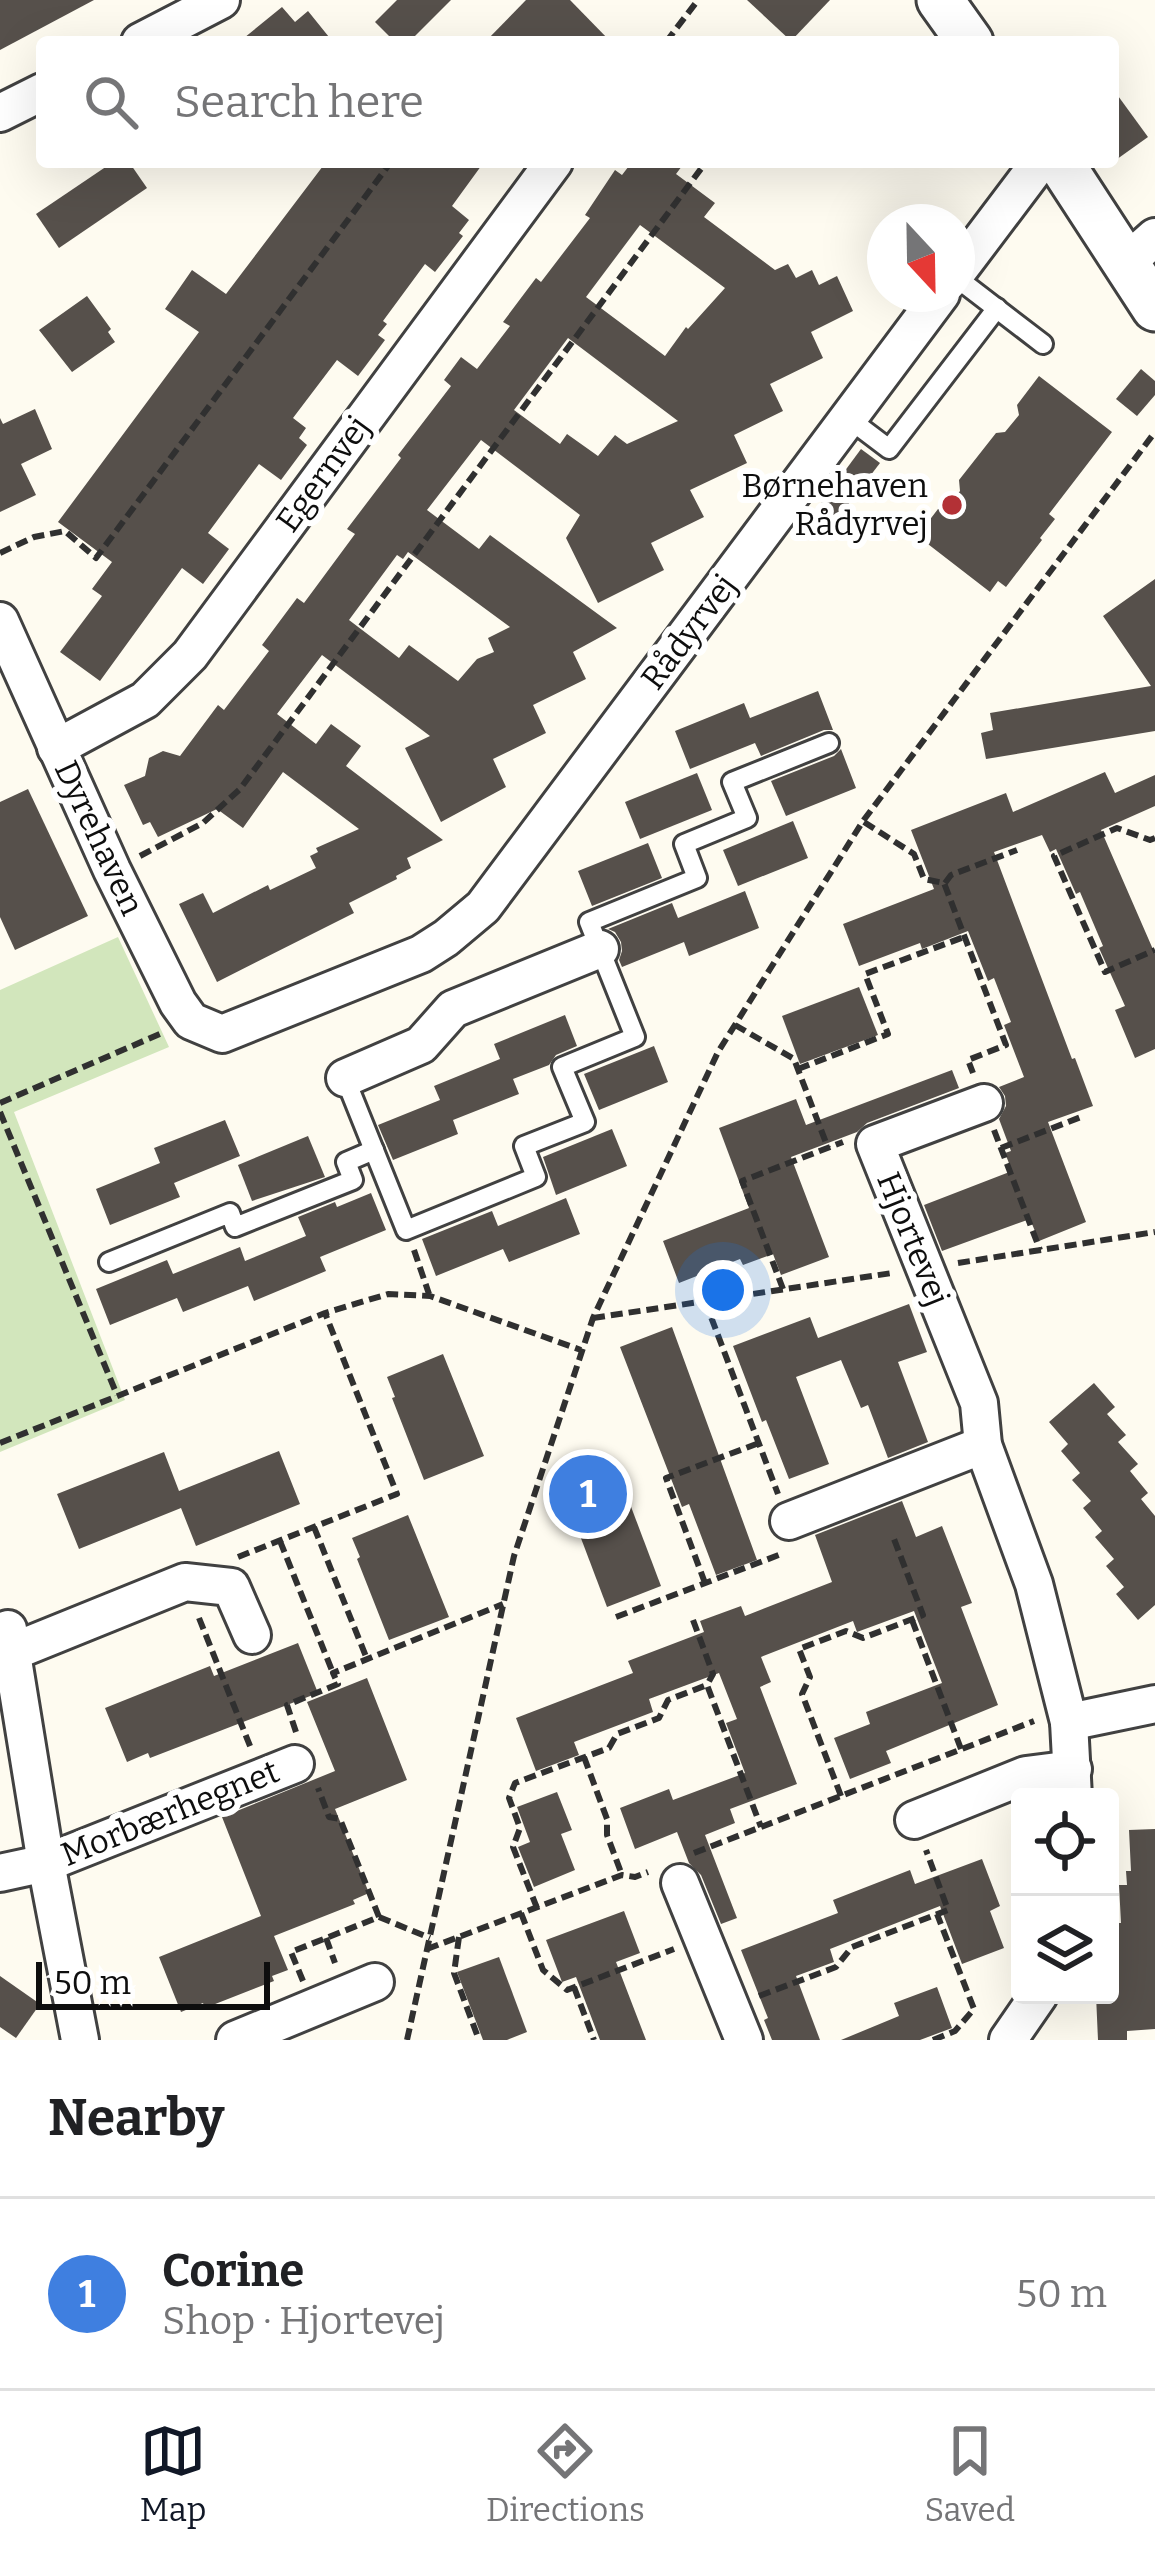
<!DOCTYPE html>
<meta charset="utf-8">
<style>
:root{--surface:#fff;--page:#f6f6f6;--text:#202124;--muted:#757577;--line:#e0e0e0;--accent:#111827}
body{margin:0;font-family:Bitter,serif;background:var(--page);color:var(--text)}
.controls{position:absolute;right:36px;bottom:36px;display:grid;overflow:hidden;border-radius:12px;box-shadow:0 12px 48px #0002}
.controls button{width:108px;height:108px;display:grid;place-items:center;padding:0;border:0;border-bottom:3px solid var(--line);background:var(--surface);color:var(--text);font:60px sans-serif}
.compass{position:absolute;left:867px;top:204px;width:108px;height:108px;border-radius:50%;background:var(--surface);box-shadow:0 12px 48px #0002;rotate:158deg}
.scale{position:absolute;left:36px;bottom:30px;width:234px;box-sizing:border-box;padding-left:12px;border:6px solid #0e0e0e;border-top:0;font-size:33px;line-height:42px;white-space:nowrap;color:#0e0e0e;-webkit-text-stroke:9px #fff;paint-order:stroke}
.you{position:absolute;left:723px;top:1290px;width:42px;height:42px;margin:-30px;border:9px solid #fff;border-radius:50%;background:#1a73e8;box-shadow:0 0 0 18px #1a73e833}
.badge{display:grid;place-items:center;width:78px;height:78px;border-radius:50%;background:var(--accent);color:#fff;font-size:39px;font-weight:700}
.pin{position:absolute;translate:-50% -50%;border:6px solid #fff;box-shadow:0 3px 12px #0006}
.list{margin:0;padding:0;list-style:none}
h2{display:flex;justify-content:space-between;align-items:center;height:156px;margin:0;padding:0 48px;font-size:51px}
h2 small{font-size:39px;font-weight:400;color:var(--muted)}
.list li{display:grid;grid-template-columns:78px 1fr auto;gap:36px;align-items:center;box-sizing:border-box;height:192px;padding:0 48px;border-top:3px solid var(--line)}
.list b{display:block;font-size:45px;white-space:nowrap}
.list p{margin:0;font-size:39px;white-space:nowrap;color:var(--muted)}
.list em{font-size:39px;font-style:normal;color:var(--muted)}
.icon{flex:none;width:66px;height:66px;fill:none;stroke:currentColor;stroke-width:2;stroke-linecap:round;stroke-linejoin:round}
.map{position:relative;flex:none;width:1155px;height:2040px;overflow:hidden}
.search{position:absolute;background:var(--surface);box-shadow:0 12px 48px #0002;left:36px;right:36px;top:36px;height:132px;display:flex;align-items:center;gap:30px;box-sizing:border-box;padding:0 42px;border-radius:12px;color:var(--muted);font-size:45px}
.sheet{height:348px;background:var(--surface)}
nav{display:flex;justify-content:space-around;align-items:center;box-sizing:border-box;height:168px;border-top:3px solid var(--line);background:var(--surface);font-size:33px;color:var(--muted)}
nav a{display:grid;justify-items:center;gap:6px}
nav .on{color:var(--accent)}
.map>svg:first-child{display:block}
.green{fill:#d2e6bc}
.building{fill:#56504b;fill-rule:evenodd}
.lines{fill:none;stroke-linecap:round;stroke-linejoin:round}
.service-casing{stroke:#414141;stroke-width:24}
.minor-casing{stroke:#414141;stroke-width:42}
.tertiary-casing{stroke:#414141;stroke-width:51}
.path{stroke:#303030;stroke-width:6;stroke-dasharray:12 6;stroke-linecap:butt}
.service{stroke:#fff;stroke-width:18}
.minor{stroke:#fff;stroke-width:36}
.tertiary{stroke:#fff;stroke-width:45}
.poi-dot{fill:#b33136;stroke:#fff;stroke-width:4.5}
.labels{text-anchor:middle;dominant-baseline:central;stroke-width:12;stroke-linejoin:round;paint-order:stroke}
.street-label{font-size:33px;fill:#0e0e0e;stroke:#fff}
.poi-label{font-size:33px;fill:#0e0e0e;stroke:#fff;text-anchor:end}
</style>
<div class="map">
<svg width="1155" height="2040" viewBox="0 0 1155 2040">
<rect width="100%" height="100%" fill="#fefbf0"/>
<!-- green -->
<path class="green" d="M 118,937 L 169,1047 L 14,1112 L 125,1400 L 0,1452 L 0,990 Z"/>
<!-- building -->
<g class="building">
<path d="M 0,0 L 94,0 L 0,50 Z"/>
<path d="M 397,0 L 451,0 L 409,42 L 395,42 L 375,22 Z"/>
<path d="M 526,0 L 570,0 L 611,42 L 485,42 Z"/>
<path d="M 747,0 L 830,0 L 791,41 Z"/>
<path d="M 282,7 L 295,22 L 308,11 L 333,42 L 239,42 Z"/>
<path d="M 1113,89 L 1148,137 L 1113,162 Z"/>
<path d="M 113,162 L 129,162 L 147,188 L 59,248 L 36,214 Z"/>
<path d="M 326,162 L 484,162 L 452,206 L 469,220 L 459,233 L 463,236 L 435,272 L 425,264 L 383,321 L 387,324 L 378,335 L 385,340 L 358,376 L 337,360 L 293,418 L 306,428 L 299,438 L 307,445 L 281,480 L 259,464 L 208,533 L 229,549 L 203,584 L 182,568 L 100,681 L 60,652 L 102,596 L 92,589 L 112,562 L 58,522 L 199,332 L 165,309 L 192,270 L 226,294 Z"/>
<path d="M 632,162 L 685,162 L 676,174 L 715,203 L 704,217 L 775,270 L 788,264 L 796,278 L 812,270 L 819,285 L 837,276 L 853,311 L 811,332 L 823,358 L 770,384 L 783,411 L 734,435 L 747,463 L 690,490 L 704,517 L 651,543 L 664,570 L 598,603 L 566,538 L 580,515 L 481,440 L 427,510 L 479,549 L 490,535 L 617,628 L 573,652 L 586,679 L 533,705 L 546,733 L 493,759 L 506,787 L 441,822 L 405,748 L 430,736 L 322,655 L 277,714 L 316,744 L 331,724 L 361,746 L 346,766 L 443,840 L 407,858 L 411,868 L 396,876 L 397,879 L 349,903 L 354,913 L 217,982 L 179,904 L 203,893 L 213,913 L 268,885 L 270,890 L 316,868 L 310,856 L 318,852 L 316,848 L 359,829 L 283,772 L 243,828 L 217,809 L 158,837 L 150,822 L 143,825 L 124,785 L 145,776 L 149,758 L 163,751 L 180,756 L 218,705 L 224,710 L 269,651 L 262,645 L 297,598 L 304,603 L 355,534 L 347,529 L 401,458 L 398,455 L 451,386 L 444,380 L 461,357 L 477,369 L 510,326 L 503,322 L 536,278 L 541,282 L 590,218 L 585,215 L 615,170 L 622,175 ZM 640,225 L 725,288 L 688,329 L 686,327 L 665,356 L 586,297 ZM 568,338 L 678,421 L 627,444 L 615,435 L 598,456 L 567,434 L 560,444 L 514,410 ZM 408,552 L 510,627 L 488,638 L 494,652 L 477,659 L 458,681 L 409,645 L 399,658 L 349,620 L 397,555 L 403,559 Z"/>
<path d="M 87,296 L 111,329 L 108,332 L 115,342 L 72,372 L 39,330 Z"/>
<path d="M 1141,369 L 1155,381 L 1155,395 L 1137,416 L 1116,399 Z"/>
<path d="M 1039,376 L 1112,432 L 1049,514 L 1055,519 L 1040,538 L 1042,540 L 1006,587 L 998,581 L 990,592 L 924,541 L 931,530 L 925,526 L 938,509 L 948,507 L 960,491 L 959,480 L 996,433 L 1005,432 L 1019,415 L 1017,405 Z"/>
<path d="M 35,409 L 52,449 L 21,464 L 36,495 L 0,512 L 0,418 L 3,424 Z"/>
<path d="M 861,449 L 880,463 L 831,527 L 813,514 Z"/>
<path d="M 1155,579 L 1155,731 L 986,759 L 981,733 L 993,730 L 990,713 L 1151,686 L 1103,616 Z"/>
<path d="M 818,691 L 833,730 L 824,730 L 761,756 L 755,743 L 690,769 L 675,731 L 744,703 L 750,718 Z"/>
<path d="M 841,749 L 856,788 L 786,816 L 771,781 L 834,756 Z"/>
<path d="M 1105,772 L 1115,793 L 1155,775 L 1155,806 L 1101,830 L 1155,954 L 1155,1049 L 1135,1058 L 1115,1010 L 1125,1006 L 1099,948 L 1103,946 L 1080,892 L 1076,894 L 1056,849 L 1050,852 L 1042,835 L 994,852 L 1072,1059 L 1075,1058 L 1093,1106 L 1048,1122 L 1086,1222 L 1039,1241 L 1030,1219 L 942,1251 L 924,1205 L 1012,1171 L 1005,1153 L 1011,1151 L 999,1119 L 1006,1106 L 1005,1096 L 999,1087 L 1024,1077 L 1004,1025 L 1011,1022 L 994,978 L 988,981 L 968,931 L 922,949 L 920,943 L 859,966 L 843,924 L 934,889 L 911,830 L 1006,793 L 1013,812 Z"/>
<path d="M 697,773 L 712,810 L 640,839 L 625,802 Z"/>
<path d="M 28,789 L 88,916 L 15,950 L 0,917 L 0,802 Z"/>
<path d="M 793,821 L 808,858 L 738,886 L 723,850 Z"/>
<path d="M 648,843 L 662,878 L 592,906 L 578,871 Z"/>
<path d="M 745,891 L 759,928 L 689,956 L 684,942 L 622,967 L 619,960 L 622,951 L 621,942 L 615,932 L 608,929 L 672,903 L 678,918 Z"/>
<path d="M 859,987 L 878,1035 L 800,1064 L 782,1016 Z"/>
<path d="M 565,1015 L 577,1046 L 556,1055 L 549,1065 L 513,1079 L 519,1094 L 453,1120 L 458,1134 L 393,1160 L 378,1125 L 440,1100 L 434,1086 L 500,1059 L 494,1044 Z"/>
<path d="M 654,1046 L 668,1082 L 599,1110 L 584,1074 Z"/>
<path d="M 952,1070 L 959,1088 L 867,1123 L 857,1132 L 791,1157 L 829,1257 L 781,1275 L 773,1254 L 743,1265 L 740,1259 L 679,1283 L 663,1241 L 749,1208 L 719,1128 L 796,1099 L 806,1125 Z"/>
<path d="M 225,1120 L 240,1156 L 174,1183 L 180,1197 L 110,1225 L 96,1189 L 160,1163 L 154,1148 Z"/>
<path d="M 612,1129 L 627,1166 L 556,1195 L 543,1157 Z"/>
<path d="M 308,1136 L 325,1177 L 252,1201 L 238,1165 Z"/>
<path d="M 371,1193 L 386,1230 L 320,1257 L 326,1271 L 254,1301 L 248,1286 L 183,1312 L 177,1298 L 110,1325 L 96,1289 L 167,1260 L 173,1274 L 240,1247 L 245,1261 L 306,1236 L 298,1217 L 335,1202 L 337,1207 Z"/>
<path d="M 566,1198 L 580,1234 L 509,1262 L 503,1249 L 436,1276 L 422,1239 L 492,1211 L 498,1226 Z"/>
<path d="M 909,1304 L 927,1352 L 898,1362 L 928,1442 L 888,1458 L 868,1405 L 861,1408 L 841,1360 L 796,1377 L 829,1464 L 789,1479 L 766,1420 L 762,1422 L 733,1346 L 810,1317 L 818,1338 Z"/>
<path d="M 672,1327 L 757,1560 L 716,1575 L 689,1504 L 682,1507 L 620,1347 Z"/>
<path d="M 443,1354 L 484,1456 L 424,1480 L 392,1398 L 395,1397 L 387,1377 Z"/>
<path d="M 1094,1383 L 1115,1407 L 1107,1414 L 1126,1435 L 1118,1442 L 1138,1464 L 1130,1471 L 1148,1493 L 1141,1499 L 1155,1516 L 1155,1605 L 1138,1620 L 1116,1594 L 1124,1587 L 1106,1566 L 1114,1559 L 1095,1537 L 1102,1531 L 1083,1508 L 1091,1501 L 1072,1480 L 1080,1473 L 1061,1451 L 1068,1444 L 1049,1422 Z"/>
<path d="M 279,1451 L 300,1504 L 196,1546 L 181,1508 L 79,1549 L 57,1494 L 164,1452 L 179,1491 Z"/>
<path d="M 619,1475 L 661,1586 L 607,1607 L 565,1496 Z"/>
<path d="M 902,1501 L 916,1537 L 942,1526 L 972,1603 L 961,1607 L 998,1705 L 886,1751 L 891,1763 L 850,1779 L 834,1738 L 870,1724 L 866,1712 L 942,1683 L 914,1611 L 857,1632 L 853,1621 L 761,1657 L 771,1682 L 760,1687 L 797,1784 L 730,1809 L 735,1823 L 705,1835 L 737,1918 L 721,1924 L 701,1875 L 689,1863 L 677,1832 L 635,1849 L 620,1808 L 669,1789 L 673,1800 L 745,1773 L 726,1723 L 737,1719 L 719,1673 L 649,1699 L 653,1712 L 574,1742 L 579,1755 L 536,1771 L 516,1718 L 633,1673 L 628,1661 L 704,1632 L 700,1621 L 741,1606 L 745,1616 L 832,1582 L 815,1535 Z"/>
<path d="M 408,1515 L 449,1617 L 389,1640 L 357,1559 L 360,1557 L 352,1538 Z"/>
<path d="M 298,1643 L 318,1693 L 150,1758 L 148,1753 L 127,1762 L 105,1708 L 210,1666 L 214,1676 Z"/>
<path d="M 367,1678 L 407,1780 L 335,1809 L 369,1893 L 353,1900 L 355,1904 L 274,1936 L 288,1970 L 272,1976 L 274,1981 L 205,2008 L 203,2003 L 181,2012 L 159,1957 L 261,1916 L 222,1817 L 335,1771 L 307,1702 Z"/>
<path d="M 557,1792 L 572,1830 L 561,1834 L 575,1870 L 534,1887 L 518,1847 L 530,1842 L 517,1807 Z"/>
<path d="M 1155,1829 L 1155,2029 L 1127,2031 L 1127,2040 L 1098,2040 L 1096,1995 L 1110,1995 L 1110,1978 L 1113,1978 L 1111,1938 L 1118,1937 L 1118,1923 L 1121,1923 L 1119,1885 L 1127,1885 L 1126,1871 L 1131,1871 L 1129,1830 Z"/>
<path d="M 982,1859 L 1000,1906 L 990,1911 L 1004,1948 L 962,1964 L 940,1906 L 830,1949 L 834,1962 L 796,1976 L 820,2040 L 772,2040 L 764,2020 L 768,2018 L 741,1950 L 838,1913 L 833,1900 L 910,1870 L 915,1884 Z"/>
<path d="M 624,1911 L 640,1953 L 616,1962 L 646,2040 L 600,2040 L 576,1977 L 562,1982 L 546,1940 Z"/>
<path d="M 499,1957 L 527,2032 L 507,2040 L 483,2040 L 457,1972 Z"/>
<path d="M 0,1976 L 40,2004 L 16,2038 L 0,2027 Z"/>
<path d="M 937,1987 L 952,2028 L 920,2040 L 841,2040 L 899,2016 L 894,2003 Z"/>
</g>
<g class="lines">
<!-- service casing -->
<g class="service-casing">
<g id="service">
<path d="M 957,278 L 1043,344"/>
<path d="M 848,418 L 889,449 L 997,308"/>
<path d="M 345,1078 L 406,1230 L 536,1177 L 524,1146 L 585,1122 L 562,1067 L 635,1037 L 589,922 L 697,878 L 684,844 L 747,818 L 732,782 L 829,743"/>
<path d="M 109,1262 L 230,1213 L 235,1227 L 353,1180 L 346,1162 L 374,1150"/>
</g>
</g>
<!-- minor casing -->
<g class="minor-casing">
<g id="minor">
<path d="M 140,42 L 221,0"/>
<path d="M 0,113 L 42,92"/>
<path d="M 1127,262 L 1155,237"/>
<path d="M 957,272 L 1040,162"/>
<path d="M 0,621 L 112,870 L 178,1003 L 191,1021 L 222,1034 L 421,954 L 446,938 L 483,907 L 941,294"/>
<path d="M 56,748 L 145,700 L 190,655 L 554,162"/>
<path d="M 345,1078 L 421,1045 L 453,1009 L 600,949"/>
<path d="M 984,1103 L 875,1144 L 979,1403 L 983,1445 L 1034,1584 L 1069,1722 L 1073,1797"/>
<path d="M 789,1521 L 983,1445"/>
<path d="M 8,1629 L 46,1863 L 80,2040"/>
<path d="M 12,1652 L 185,1582 L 231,1587 L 252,1635"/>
<path d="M 1069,1722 L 1155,1704"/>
<path d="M 914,1820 L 1026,1775 L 1073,1769"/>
<path d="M 0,1873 L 46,1863 L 295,1764"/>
<path d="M 680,1883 L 744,2040"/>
<path d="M 235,2040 L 375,1982"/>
<path d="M 1008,2040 L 1039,1995"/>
</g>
</g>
<!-- tertiary casing -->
<g class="tertiary-casing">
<g id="tertiary">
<path d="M 940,0 L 970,42"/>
<path d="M 1060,162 L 1155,308"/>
</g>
</g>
<!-- path -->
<g class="path">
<path d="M 666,42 L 698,0"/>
<path d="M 0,553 L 34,537 L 65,531 L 96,558 L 391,162"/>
<path d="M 864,822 L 914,854 L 924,879 L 944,883 L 1006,1045 L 968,1060 L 973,1073"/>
<path d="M 1155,838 L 1150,840 L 1117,828 L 1054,856 L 1105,972 L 1155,950"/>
<path d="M 140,856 L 203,823 L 240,789 L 706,162"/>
<path d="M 945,883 L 951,875 L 1017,850"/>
<path d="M 735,1025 L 794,1059 L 828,1148"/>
<path d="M 798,1069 L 888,1034 L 865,974 L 964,937"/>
<path d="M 0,1103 L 162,1033"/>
<path d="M 0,1112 L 117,1395"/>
<path d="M 994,1130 L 1040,1250"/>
<path d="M 1001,1148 L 1081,1117"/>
<path d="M 414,1250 L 429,1294"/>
<path d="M 958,1263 L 1155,1232"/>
<path d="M 783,1289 L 742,1181 L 843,1142"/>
<path d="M 705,1301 L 778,1494"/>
<path d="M 593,1318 L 892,1273"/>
<path d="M 0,1443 L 325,1313 L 388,1294 L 430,1296 L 581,1350"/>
<path d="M 314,1527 L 367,1659"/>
<path d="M 280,1541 L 333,1673"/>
<path d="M 238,1557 L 397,1494 L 325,1313"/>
<path d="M 705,1583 L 666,1478 L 759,1443"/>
<path d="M 616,1617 L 784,1553"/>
<path d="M 199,1618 L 252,1751"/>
<path d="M 693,1620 L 713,1674 L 707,1685 L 761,1827"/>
<path d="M 912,1620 L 961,1749"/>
<path d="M 296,1732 L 287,1705 L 338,1684 L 333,1673 L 503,1604"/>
<path d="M 584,1757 L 607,1819 L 607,1835 L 622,1875"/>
<path d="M 841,1796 L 802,1694 L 810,1677 L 799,1649 L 846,1631 L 863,1638 L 923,1615 L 894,1539"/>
<path d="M 694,1853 L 1034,1721"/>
<path d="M 537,1908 L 513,1847 L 520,1828 L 509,1798 L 515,1783 L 609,1748 L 617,1734 L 659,1718 L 668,1700 L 707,1685"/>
<path d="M 521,1913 L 543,1970 L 567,1990 L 674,1949"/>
<path d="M 379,1917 L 430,1938"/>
<path d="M 459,1937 L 454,1973 L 479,2040"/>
<path d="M 326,1938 L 335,1963"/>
<path d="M 427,1949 L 622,1875 L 635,1877 L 648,1872"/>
<path d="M 303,1981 L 291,1952 L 379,1917 L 340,1819 L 329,1817 L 318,1788"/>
<path d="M 574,1987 L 594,2040"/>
<path d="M 759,1996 L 836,1967 L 852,1947 L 948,1910 L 926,1850"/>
<path d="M 407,2040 L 514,1556 L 593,1318 L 718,1052 L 863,821 L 1155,432"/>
<path d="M 933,2040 L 955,2031 L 974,2009 L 937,1914"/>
</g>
<!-- service -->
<use href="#service" class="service"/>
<!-- minor -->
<use href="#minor" class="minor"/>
<!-- tertiary -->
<use href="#tertiary" class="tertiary"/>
</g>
<!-- markers -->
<circle class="poi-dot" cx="952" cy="505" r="12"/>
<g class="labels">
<!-- street labels -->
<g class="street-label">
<text transform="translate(323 474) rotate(-54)">Egernvej</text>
<text transform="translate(689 632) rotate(-53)">Rådyrvej</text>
<text transform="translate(99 838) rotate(65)">Dyrehaven</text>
<text transform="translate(913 1239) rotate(68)">Hjortevej</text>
<text transform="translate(170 1813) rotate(-22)">Morbærhegnet</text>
</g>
<!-- poi labels -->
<g class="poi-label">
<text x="928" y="486">Børnehaven<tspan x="928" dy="38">Rådyrvej</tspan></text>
</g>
</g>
</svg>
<div class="controls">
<button><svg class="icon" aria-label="locate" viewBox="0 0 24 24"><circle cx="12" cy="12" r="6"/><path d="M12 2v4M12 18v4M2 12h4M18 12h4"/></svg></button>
<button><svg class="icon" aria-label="layers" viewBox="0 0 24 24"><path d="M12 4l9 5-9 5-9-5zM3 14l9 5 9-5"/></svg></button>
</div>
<svg class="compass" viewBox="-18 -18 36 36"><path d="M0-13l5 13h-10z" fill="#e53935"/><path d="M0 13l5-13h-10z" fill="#757577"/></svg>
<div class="scale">50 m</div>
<div class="you"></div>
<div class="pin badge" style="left:588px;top:1494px;background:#3f7fe0">1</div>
<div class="search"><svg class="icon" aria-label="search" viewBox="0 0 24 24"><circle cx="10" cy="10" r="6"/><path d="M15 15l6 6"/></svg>Search here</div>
</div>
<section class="sheet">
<h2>Nearby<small></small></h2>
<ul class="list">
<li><span class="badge" style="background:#3f7fe0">1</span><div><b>Corine</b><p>Shop · Hjortevej</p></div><em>50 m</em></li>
</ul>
</section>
<nav>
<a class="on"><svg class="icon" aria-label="map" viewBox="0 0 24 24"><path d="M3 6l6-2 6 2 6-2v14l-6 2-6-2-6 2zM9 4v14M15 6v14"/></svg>Map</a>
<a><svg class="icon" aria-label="directions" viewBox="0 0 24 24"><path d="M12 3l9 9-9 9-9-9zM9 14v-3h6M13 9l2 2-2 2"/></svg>Directions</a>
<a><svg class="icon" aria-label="saved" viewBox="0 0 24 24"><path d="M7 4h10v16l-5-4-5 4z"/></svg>Saved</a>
</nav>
